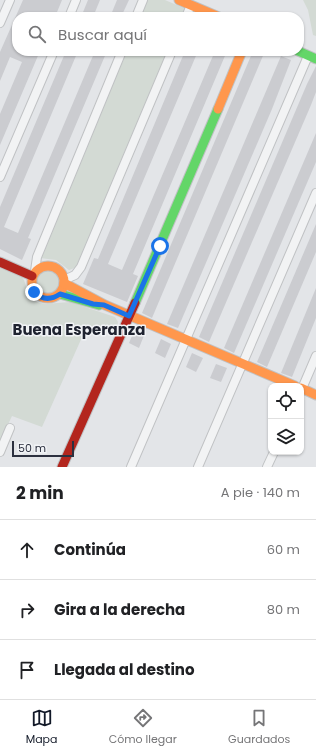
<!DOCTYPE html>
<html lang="es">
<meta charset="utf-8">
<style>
:root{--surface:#fff;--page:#f2f2f2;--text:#202124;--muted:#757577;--line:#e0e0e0;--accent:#111827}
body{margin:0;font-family:Poppins,sans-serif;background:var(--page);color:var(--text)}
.controls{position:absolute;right:12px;bottom:12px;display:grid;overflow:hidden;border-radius:8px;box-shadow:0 1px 3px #0004}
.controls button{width:36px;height:36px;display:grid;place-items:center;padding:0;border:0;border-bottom:1px solid var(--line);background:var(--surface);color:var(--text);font:20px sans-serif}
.scale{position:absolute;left:12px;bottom:10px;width:62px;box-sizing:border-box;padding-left:4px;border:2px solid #2c303f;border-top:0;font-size:11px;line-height:14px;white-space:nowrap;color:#2c303f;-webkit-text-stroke:3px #f1f3f6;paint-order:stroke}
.stop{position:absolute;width:12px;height:12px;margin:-9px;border:3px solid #1a73e8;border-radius:50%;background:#fff}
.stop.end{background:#1a73e8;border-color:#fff;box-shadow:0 1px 4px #0008}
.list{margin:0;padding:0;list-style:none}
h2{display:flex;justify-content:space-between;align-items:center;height:52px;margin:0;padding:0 16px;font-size:17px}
h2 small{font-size:13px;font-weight:400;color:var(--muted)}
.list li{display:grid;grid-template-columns:26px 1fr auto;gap:12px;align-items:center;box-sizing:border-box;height:60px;padding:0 16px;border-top:1px solid var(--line)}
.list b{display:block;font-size:15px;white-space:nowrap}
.list em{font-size:13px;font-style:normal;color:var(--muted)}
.icon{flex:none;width:22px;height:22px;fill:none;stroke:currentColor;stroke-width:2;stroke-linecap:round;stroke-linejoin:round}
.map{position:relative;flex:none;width:316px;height:467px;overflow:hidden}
.search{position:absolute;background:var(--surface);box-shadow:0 1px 3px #0004;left:12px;right:12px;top:12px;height:44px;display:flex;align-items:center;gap:10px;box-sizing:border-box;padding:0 14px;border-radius:16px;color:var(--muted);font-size:15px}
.sheet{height:232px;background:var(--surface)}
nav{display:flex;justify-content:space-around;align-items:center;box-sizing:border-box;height:56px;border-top:1px solid var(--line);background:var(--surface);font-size:11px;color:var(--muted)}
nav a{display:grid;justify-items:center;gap:2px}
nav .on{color:var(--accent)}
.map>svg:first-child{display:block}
.green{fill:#d3dad4}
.building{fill:#cbccd0}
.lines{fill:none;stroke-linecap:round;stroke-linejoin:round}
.street-casing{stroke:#c0c2c4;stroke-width:10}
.fast-casing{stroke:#c0c2c4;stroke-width:11}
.slow-casing{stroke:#c0c2c4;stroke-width:11}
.jam-casing{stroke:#c0c2c4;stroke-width:11}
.street{stroke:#f2f3f4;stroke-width:8}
.fast{stroke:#63d668;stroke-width:9}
.slow{stroke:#ff974d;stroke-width:9}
.jam{stroke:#b3261e;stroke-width:9}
.route{stroke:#1a73e8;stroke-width:5}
.labels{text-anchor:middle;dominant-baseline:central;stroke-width:3;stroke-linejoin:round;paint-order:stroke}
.quarter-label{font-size:15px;font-weight:bold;fill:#1e222f;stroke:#f1f3f6}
</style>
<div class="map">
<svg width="316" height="467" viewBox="0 0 316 467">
<rect width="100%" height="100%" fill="#e3e5e8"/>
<!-- green -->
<g class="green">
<path d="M 145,0 L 165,0 L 186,9 L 182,17 L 138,17 Z"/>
<path d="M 303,0 L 316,0 L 316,36 L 313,35 L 308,10 Z"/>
<path d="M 123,51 L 168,51 L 77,267 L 69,270 L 56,260 L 40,258 Z"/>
<path d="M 0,266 L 20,275 L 24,280 L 29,295 L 37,302 L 45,304 L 70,302 L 115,317 L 118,322 L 116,333 L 105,332 L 87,326 L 42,427 L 12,416 L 0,441 Z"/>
<circle cx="48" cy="282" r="13"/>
</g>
<!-- building -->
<g class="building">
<path d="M 23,0 L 62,0 L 55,17 L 17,17 L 17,51 L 40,51 L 0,145 L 0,114 L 22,62 L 10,57 L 0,81 L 0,52 Z"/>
<path d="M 88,0 L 100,0 L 93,17 L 81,17 Z"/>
<path d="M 117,0 L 129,0 L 121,17 L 110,17 Z"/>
<path d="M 66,51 L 78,51 L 4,227 L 18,233 L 95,51 L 107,51 L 28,238 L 31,239 L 22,260 L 0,249 L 0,207 Z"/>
<path d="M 185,51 L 198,51 L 108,264 L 122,270 L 215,51 L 227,51 L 133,274 L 138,276 L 127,302 L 83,284 L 94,258 L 98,259 Z"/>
<path d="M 253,51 L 265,51 L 152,318 L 142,313 Z"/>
<path d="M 281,56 L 291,60 L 272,109 L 178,328 L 167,324 Z"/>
<path d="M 316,66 L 316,92 L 311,105 L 209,342 L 199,337 L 307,84 Z"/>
<path d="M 316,133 L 316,162 L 234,353 L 224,348 Z"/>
<path d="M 316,224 L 316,252 L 267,367 L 257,362 Z"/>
<path d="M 316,288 L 316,318 L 292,377 L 281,373 Z"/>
<path d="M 135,329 L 145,333 L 139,348 L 129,343 Z"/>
<path d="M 161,339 L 171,344 L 165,358 L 155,353 Z"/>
<path d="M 192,353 L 203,358 L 196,372 L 186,367 Z"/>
<path d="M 216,364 L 227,368 L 221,382 L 210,378 Z"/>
</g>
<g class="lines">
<!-- street casing -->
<g class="street-casing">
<g id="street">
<path d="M 69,17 L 76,0"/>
<path d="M 136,17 L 143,0"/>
<path d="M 186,17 L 191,5"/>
<path d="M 0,23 L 10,0"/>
<path d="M 0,177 L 54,51"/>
<path d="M 35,271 L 37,257 L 122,51"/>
<path d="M 64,280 L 75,275 L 81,267 L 172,51"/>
<path d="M 301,391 L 316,356"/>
<path d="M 0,452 L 10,428"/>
<path d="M 131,467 L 308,56"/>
<path d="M 198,467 L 316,193"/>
<path d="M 267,467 L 274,452"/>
</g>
</g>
<!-- fast casing -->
<g class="fast-casing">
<g id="fast">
<path d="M 298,51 L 316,59"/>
<path d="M 60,294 L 99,305"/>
<path d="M 135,303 L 218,109"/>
</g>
</g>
<!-- slow casing -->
<g class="slow-casing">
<g id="slow">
<path d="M 179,0 L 219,17"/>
<path d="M 218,109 L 242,51"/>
<circle cx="48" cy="282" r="16"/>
<path d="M 64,283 L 105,305 L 295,386"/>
<path d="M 301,388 L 316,395"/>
</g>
</g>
<!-- jam casing -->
<g class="jam-casing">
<g id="jam">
<path d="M 0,262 L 32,276"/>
<path d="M 62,467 L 135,303"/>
</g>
</g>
<!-- street -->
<use href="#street" class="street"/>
<!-- fast -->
<use href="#fast" class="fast"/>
<!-- slow -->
<use href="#slow" class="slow"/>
<!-- jam -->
<use href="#jam" class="jam"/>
</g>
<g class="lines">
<!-- route -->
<path class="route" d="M 34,292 C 42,300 51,300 60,294 L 93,304 L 104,305 L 129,316 L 160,246"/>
</g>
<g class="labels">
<!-- quarter labels -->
<g class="quarter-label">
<text x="79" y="329">Buena Esperanza</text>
</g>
</g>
</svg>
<div class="controls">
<button><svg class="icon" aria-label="locate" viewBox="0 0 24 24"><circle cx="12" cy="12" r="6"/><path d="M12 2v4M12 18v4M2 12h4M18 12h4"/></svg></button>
<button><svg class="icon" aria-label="layers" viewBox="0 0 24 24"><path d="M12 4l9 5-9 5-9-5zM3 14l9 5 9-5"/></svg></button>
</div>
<div class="scale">50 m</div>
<div class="stop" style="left:160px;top:246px"></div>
<div class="stop end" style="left:34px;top:292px"></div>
<div class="search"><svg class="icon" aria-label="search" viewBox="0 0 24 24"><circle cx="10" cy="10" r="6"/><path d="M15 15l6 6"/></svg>Buscar aquí</div>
</div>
<section class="sheet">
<h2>2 min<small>A pie · 140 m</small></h2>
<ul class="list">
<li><svg class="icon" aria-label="ahead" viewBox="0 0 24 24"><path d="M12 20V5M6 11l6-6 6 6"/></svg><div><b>Continúa</b></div><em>60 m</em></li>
<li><svg class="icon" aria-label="right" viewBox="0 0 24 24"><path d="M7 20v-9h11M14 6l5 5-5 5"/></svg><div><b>Gira a la derecha</b></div><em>80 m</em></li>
<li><svg class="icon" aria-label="arrive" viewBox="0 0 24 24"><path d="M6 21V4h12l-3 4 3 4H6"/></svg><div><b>Llegada al destino</b></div></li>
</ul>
</section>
<nav>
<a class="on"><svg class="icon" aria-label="map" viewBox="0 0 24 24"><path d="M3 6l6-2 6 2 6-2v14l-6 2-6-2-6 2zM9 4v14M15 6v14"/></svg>Mapa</a>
<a><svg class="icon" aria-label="directions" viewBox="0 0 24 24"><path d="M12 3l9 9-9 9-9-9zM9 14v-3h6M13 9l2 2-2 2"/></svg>Cómo llegar</a>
<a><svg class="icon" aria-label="saved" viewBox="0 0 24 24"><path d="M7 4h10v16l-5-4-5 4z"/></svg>Guardados</a>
</nav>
